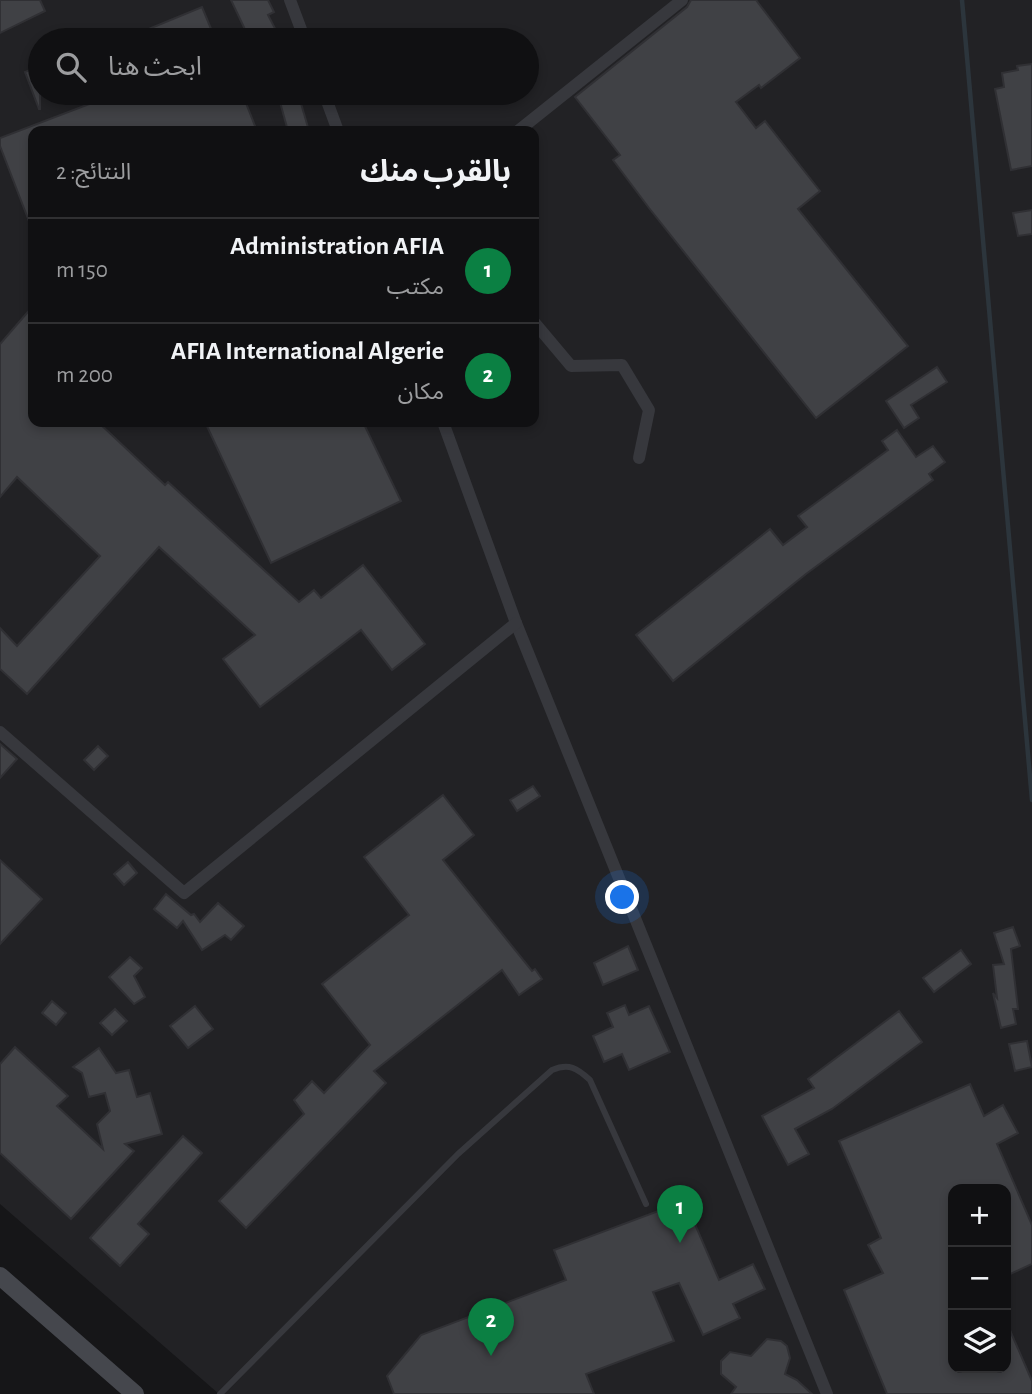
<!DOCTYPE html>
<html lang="ar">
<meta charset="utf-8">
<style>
:root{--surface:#101012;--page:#1e1e20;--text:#f1f3f6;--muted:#9c9d9f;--line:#303032;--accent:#0b8043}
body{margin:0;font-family:"Alegreya Sans","Noto Sans Arabic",sans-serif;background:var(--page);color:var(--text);direction:rtl}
.controls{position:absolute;right:21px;bottom:21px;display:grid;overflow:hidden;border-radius:14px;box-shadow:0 4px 10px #0003}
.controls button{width:63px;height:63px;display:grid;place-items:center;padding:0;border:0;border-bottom:2px solid var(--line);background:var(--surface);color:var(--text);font:35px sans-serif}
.you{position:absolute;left:623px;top:898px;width:24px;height:24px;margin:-18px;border:5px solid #fff;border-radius:50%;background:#1a73e8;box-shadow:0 0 0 10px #1a73e833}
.badge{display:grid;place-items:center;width:46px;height:46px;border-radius:50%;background:var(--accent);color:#fff;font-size:23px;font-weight:700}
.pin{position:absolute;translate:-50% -58px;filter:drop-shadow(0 2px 4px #0008)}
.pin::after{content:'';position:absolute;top:37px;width:24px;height:21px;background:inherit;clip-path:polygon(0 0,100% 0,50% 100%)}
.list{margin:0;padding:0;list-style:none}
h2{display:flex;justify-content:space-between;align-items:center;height:91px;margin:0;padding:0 28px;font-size:30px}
h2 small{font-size:23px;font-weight:400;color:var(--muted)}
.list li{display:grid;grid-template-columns:46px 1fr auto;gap:21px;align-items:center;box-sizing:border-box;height:105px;padding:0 28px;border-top:2px solid var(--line)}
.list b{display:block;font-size:26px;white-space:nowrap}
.list p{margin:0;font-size:23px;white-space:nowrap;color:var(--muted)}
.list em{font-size:23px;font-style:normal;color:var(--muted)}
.icon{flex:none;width:38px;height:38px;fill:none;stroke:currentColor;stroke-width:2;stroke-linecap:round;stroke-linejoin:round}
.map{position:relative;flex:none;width:1032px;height:1394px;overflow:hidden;direction:ltr}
.search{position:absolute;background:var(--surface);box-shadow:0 4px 10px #0003;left:28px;top:28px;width:511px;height:77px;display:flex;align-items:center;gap:18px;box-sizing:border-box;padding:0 24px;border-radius:38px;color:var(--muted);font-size:26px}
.panel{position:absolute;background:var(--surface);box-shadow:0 4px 10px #0003;left:28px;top:126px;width:511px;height:301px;border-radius:14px;direction:rtl}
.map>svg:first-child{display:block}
.built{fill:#222225;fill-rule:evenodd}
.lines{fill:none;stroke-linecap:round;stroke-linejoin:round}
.stream{stroke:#2c353c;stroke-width:4.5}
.building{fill:#404145;stroke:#303034;stroke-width:2}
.lane{stroke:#37383d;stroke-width:6}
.street{stroke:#37383d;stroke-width:12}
.secondary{stroke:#45474d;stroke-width:18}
</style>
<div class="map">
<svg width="1032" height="1394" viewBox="0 0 1032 1394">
<rect width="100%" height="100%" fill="#161618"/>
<!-- built -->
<path class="built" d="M 0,0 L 1032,0 L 1032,1394 L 219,1394 L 0,1204 ZM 40,40 L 527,40 L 527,93 L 40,93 ZM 33,131 L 534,131 L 534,422 L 33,422 ZM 953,1189 L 1006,1189 L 1006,1368 L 953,1368 Z"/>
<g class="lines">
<!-- stream -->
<path class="stream" d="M 962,0 L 1032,800"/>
</g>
<!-- building -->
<g class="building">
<path d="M 0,0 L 40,0 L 45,11 L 0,33 Z"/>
<path d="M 231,0 L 268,0 L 274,12 L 268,15 L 281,40 L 263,40 L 261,36 L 250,40 Z"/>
<path d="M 691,0 L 756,0 L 800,58 L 761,88 L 759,85 L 736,102 L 756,128 L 765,121 L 820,191 L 798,209 L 908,346 L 816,418 L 649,208 L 613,160 L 620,155 L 575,97 L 687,7 Z"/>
<path d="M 202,7 L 214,36 L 204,40 L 122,40 Z"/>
<path d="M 1032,64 L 1032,166 L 1011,170 L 995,89 L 1004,87 L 1002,73 L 1018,70 L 1017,66 Z"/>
<path d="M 40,66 L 40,109 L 39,109 L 25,72 Z"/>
<path d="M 118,93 L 242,93 L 257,131 L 33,131 L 32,229 L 0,146 L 0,138 Z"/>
<path d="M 285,93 L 298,93 L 309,131 L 288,131 L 278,95 Z"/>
<path d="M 1032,210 L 1032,234 L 1018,236 L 1013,213 Z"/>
<path d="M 33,306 L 33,422 L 98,422 L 165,485 L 168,482 L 299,602 L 314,590 L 321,598 L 363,565 L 425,644 L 392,670 L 361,630 L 260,707 L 223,659 L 255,635 L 159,547 L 27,694 L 0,669 L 0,628 L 17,646 L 100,556 L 17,477 L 0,497 L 0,344 Z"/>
<path d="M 937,367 L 947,382 L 911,405 L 919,418 L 904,428 L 886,401 Z"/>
<path d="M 205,422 L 363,422 L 401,501 L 271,563 Z"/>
<path d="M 897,430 L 916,457 L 933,446 L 945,462 L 929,474 L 933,480 L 806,574 L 673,681 L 636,635 L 770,529 L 783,545 L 807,527 L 798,516 L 888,450 L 882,441 Z"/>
<path d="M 0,744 L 17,759 L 0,778 Z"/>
<path d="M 98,746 L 108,756 L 94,770 L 84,760 Z"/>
<path d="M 533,786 L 540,796 L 517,811 L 510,800 Z"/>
<path d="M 443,795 L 474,835 L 443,860 L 532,971 L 535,969 L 542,979 L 519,995 L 502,970 L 374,1071 L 386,1083 L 246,1228 L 219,1201 L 304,1114 L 294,1100 L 312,1081 L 324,1093 L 370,1045 L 322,984 L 409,915 L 364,857 Z"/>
<path d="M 0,860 L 42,899 L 0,944 Z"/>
<path d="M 128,862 L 137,873 L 124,885 L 114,874 Z"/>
<path d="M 166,894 L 191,915 L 194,914 L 200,922 L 218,903 L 244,926 L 231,940 L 225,935 L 202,950 L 183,921 L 177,928 L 154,909 Z"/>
<path d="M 1013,927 L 1020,946 L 1011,949 L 1018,1009 L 1013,1009 L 1016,1024 L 1001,1028 L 993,993 L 997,998 L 993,965 L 1004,964 L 994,933 Z"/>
<path d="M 628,946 L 638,970 L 603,985 L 594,963 Z"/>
<path d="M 961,950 L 971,964 L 934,992 L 923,978 Z"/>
<path d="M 130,957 L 142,968 L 134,976 L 145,997 L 134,1004 L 109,977 Z"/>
<path d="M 52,1001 L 66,1013 L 56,1025 L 42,1013 Z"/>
<path d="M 625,1005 L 629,1015 L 649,1006 L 670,1052 L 629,1070 L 622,1054 L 604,1062 L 593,1036 L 613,1027 L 607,1013 Z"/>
<path d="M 195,1006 L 213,1029 L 188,1048 L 170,1026 Z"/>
<path d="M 115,1009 L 127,1021 L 112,1035 L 100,1023 Z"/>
<path d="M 899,1011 L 922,1042 L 832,1109 L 795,1129 L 809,1154 L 788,1165 L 762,1116 L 814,1088 L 808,1079 Z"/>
<path d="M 1027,1041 L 1032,1067 L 1015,1071 L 1009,1044 Z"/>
<path d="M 15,1047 L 68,1096 L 57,1106 L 103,1149 L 97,1124 L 110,1111 L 105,1093 L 89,1097 L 82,1073 L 73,1067 L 99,1048 L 116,1073 L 129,1070 L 137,1097 L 150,1093 L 162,1134 L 125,1144 L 134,1151 L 71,1219 L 0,1153 L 0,1064 Z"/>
<path d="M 970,1084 L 984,1116 L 1003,1105 L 1018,1133 L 997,1144 L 1032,1225 L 1032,1264 L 1006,1276 L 1006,1189 L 953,1189 L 953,1368 L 1006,1368 L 1006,1321 L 1032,1381 L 1032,1394 L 887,1394 L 844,1290 L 883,1273 L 868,1245 L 881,1238 L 839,1141 Z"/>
<path d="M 183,1136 L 202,1153 L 138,1224 L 149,1234 L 120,1266 L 90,1238 Z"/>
<path d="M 685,1201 L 719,1280 L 753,1264 L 765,1289 L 733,1304 L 740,1318 L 703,1335 L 679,1283 L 653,1292 L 674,1341 L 586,1374 L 594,1394 L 394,1394 L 387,1376 L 421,1335 L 566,1280 L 554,1250 Z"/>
<path d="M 767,1339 L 781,1341 L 787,1346 L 790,1358 L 785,1374 L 797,1380 L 812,1394 L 731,1394 L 736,1387 L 721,1374 L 721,1361 L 730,1352 L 751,1356 Z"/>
</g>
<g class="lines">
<!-- lane -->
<path class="lane" d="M 220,1394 L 458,1154 L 552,1070 C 569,1063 577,1068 590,1080 L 646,1204"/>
<!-- street -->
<g class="street">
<path d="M 290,0 L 305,40"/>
<path d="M 324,93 L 338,131"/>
<path d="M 518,131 L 682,0"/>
<path d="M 534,322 L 571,366 L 622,365 L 649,410 L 639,458"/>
<path d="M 443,422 L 516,623 L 827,1394"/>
<path d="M 0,732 L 184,893 L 516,623"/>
</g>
<!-- secondary -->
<path class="secondary" d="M 0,1276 L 135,1394"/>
</g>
</svg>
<div class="controls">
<button>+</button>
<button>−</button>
<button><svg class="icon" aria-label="layers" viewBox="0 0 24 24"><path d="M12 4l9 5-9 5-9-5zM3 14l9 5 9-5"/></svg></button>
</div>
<div class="you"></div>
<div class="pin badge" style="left:680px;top:1243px">1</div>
<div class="pin badge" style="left:491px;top:1356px">2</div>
<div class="search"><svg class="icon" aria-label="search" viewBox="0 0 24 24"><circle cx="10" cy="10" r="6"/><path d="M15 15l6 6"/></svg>ابحث هنا</div>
<section class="panel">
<h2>بالقرب منك<small>النتائج: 2</small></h2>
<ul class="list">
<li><span class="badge">1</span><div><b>Administration AFIA</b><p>مكتب</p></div><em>150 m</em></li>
<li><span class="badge">2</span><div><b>AFIA International Algerie</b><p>مكان</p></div><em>200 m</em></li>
</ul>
</section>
</div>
